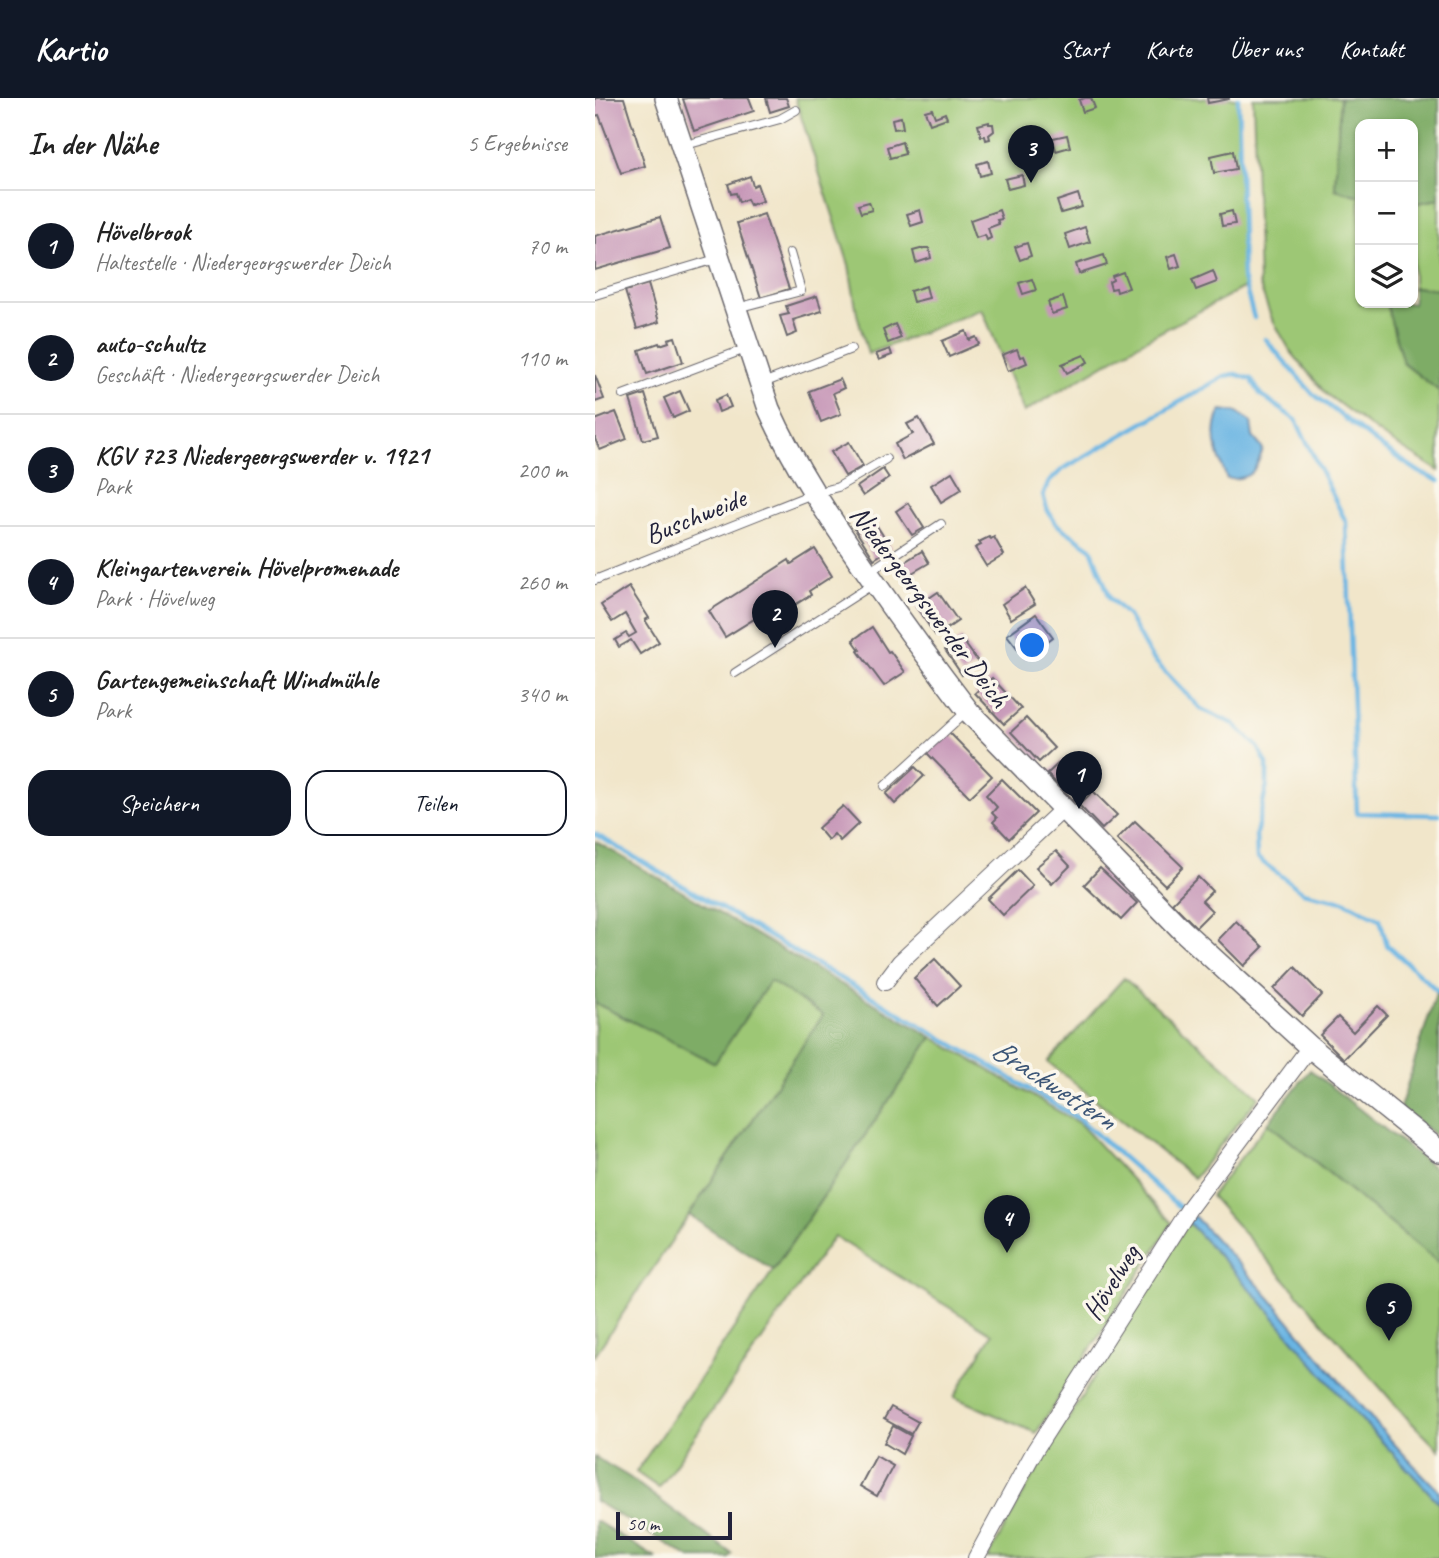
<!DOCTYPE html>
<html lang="de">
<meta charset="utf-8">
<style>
:root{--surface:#fff;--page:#f6f6f6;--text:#222;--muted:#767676;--line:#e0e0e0;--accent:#111827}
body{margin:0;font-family:Caveat,sans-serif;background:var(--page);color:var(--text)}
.controls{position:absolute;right:21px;top:21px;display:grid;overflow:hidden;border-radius:14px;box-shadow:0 2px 5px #0004}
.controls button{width:63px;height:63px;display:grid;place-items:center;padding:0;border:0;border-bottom:2px solid var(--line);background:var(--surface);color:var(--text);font:35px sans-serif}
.scale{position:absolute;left:21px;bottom:18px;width:116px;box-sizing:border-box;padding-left:7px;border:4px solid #22223b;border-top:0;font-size:19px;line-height:24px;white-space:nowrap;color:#22223b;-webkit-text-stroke:5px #fbf7ec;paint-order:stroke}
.you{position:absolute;left:438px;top:548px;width:24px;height:24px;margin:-18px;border:5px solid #fff;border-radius:50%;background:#1a73e8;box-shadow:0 0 0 10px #1a73e833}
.badge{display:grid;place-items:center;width:46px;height:46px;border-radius:50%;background:var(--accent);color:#fff;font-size:23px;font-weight:700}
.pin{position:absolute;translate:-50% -58px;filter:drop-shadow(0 2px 4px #0008)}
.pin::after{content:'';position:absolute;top:37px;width:24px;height:21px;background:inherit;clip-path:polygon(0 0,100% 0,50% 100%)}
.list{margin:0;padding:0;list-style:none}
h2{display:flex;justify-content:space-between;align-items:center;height:91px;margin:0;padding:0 28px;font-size:30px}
h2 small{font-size:23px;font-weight:400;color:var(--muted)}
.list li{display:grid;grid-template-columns:46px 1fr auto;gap:21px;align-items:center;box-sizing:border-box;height:112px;padding:0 28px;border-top:2px solid var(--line)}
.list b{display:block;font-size:26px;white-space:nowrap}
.list p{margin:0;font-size:23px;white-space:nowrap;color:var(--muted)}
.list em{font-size:23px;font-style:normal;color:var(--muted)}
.actions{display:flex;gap:14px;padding:21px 28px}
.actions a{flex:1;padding:16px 0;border:2px solid var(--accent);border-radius:21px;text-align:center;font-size:24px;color:var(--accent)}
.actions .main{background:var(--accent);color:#fff}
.icon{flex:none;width:38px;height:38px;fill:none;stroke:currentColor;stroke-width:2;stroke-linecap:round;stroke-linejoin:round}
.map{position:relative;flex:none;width:844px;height:1460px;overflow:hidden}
header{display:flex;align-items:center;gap:42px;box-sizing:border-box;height:98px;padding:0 35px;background:var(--accent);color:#fff}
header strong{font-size:33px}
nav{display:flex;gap:38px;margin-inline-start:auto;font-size:24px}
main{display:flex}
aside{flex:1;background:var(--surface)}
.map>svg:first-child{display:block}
.green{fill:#9dc774;stroke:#607458;stroke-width:2}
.forest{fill:#7eac66;stroke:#506750;stroke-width:2}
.water{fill:#6ab5e3;stroke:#466c8f;stroke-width:2}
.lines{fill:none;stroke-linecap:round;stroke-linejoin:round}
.stream{stroke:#6ab5e3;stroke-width:4.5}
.building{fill:#c696b7}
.lane-casing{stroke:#6a676d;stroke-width:10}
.street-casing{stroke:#6a676d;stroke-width:18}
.secondary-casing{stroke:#6a676d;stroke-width:24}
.lane{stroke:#fff;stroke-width:8}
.street{stroke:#fff;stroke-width:16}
.secondary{stroke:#fff;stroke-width:21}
.labels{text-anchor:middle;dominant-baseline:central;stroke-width:7;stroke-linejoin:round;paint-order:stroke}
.street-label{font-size:28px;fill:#22223b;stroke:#fbf7ec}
.water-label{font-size:30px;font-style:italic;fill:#3b5576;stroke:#fbf7ec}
</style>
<header>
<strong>Kartio</strong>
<nav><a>Start</a><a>Karte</a><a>Über uns</a><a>Kontakt</a></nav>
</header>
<main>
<aside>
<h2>In der Nähe<small>5 Ergebnisse</small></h2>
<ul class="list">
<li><span class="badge">1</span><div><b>Hövelbrook</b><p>Haltestelle · Niedergeorgswerder Deich</p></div><em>70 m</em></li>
<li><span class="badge">2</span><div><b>auto-schultz</b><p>Geschäft · Niedergeorgswerder Deich</p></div><em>110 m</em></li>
<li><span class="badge">3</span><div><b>KGV 723 Niedergeorgswerder v. 1921</b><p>Park</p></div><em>200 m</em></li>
<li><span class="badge">4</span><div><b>Kleingartenverein Hövelpromenade</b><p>Park · Hövelweg</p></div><em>260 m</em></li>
<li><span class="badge">5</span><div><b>Gartengemeinschaft Windmühle</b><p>Park</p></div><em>340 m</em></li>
</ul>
<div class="actions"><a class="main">Speichern</a><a>Teilen</a></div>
</aside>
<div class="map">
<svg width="844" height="1460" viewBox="0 0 844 1460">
<rect width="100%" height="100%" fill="#fbf7ec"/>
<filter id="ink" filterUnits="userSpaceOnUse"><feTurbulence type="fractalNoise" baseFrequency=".0143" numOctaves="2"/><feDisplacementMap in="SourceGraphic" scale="14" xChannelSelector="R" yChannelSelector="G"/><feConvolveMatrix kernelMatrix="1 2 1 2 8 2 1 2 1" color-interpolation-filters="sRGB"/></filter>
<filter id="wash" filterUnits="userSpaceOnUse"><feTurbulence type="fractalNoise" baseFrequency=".00686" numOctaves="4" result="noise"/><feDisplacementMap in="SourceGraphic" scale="28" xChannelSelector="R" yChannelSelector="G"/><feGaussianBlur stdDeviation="1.57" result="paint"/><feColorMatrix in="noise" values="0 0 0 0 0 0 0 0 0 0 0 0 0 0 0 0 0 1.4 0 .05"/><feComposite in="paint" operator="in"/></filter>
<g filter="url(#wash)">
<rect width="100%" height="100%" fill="#f1e6ca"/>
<!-- green -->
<g class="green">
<path d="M 200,0 L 643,0 L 648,180 L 650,189 L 552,241 L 429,314 L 387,211 L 273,256 L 262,216 L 254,167 Z"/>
<path d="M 658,0 L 745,0 L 740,91 L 765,98 L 765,205 L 791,205 L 808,265 L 844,293 L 844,373 L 788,338 L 731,296 L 696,254 L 677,221 L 664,186 Z"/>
<path d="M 844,101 L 844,191 L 818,189 L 818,106 Z"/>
<path d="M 529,880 L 664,999 L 599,1080 L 453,964 Z"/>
<path d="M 175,883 L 228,917 L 0,1257 L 0,905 L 120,964 Z"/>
<path d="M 337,939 L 485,1026 L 577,1125 L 441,1335 L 359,1299 L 397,1236 L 239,1138 L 64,1390 L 41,1374 Z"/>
<path d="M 673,1025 L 844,1165 L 844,1352 L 813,1321 L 616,1098 Z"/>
<path d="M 593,1124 L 666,1203 L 753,1307 L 844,1405 L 844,1460 L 393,1460 L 436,1382 Z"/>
</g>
<!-- forest -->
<g class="forest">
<path d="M 745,0 L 844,0 L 844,101 L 818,106 L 818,26 L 765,26 L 765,98 L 740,91 Z"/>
<path d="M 818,189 L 844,191 L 844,293 L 808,265 L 791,205 L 818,205 Z"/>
<path d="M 0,743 L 337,939 L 178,1172 L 94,1117 L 228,917 L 175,883 L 120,965 L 0,905 Z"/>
<path d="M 841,895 L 844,897 L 844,1040 L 805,1010 Z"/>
<path d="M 715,972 L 844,1074 L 844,1165 L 673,1025 Z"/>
<path d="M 0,1359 L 34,1379 L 137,1456 L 134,1460 L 95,1460 L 0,1403 Z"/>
<path d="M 0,1423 L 1,1423 L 61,1460 L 0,1460 Z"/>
</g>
<!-- water -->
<g class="water">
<path d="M 626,312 L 642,314 L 656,324 L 658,339 L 668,351 C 661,373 656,382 632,381 C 623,357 614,337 626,312 Z"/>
<path d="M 599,1118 C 624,1145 650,1172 675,1200 C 731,1266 782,1331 844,1393 L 844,1405 L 753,1307 L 666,1203 L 593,1124 Z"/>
</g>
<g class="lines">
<!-- stream -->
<g class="stream">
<path d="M 643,0 L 648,180 L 659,220"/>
<path d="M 670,241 L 717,295 L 788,350 L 826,375 L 844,383"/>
<path d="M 844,717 L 762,715 L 751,424 L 701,322 L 666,297 L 656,281 L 640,276 L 630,278 L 468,371 L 454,384 L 448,397 L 452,411 L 461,426 L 496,450 L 515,500 L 533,518 L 556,559 L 606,611 L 639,626 L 663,649 L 672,666 L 672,687 L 661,736 L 662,760 L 708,794 L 749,803 L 785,821 L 792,847 L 844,894"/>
<path d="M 0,736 L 483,1020 L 590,1114"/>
</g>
</g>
<g id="blocks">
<!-- building -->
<g class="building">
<path d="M 0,0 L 29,0 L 50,68 L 26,75 L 4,17 L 0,18 Z"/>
<path d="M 92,0 L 154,0 L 159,13 L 99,33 L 88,1 Z"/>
<path d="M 171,0 L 191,0 L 194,8 L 175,14 Z"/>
<path d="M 490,0 L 496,0 L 500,10 L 488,14 L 484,2 Z"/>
<path d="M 612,0 L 634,0 L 634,1 L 613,5 Z"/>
<path d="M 337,11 L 340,19 L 350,15 L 352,20 L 335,26 L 330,13 Z"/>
<path d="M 306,19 L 308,30 L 299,31 L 297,21 Z"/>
<path d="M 394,24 L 394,26 L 398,26 L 399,33 L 394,37 L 395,41 L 391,42 L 390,38 L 386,38 L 383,27 Z"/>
<path d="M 472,37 L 475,49 L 461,53 L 458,40 Z"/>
<path d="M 307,44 L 310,56 L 295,60 L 292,49 Z"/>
<path d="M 638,53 L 641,71 L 619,75 L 616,58 Z"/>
<path d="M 393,63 L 396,75 L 385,78 L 382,66 Z"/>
<path d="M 427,77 L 429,87 L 413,91 L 410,81 Z"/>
<path d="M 155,78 L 158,88 L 162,86 L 168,103 L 155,107 L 152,101 L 144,104 L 141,95 L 136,96 L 133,86 Z"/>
<path d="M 483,96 L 487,109 L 466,115 L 462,103 Z"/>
<path d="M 274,104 L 277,112 L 266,115 L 263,107 Z"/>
<path d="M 325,112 L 328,124 L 316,128 L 312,116 Z"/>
<path d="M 404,112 L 407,121 L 402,122 L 404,126 L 393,130 L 396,140 L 392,142 L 390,137 L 381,140 L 375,122 Z"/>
<path d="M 637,113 L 640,126 L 627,128 L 625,116 Z"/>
<path d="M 169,116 L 194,191 L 166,200 L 142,125 Z"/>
<path d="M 65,119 L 75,150 L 0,172 L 0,138 Z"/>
<path d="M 490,129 L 495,144 L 475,151 L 470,136 Z"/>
<path d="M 432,145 L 436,158 L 425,162 L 420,149 Z"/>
<path d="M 329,150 L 334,150 L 336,160 L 321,165 L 318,153 Z"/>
<path d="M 581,156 L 585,168 L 576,171 L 572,159 Z"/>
<path d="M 509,157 L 512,167 L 484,176 L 481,166 Z"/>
<path d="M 618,173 L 622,184 L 601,192 L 597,182 Z"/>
<path d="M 528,174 L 534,190 L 522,194 L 521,190 L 516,191 L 514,184 L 518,182 L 517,178 Z"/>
<path d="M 437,181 L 441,192 L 428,196 L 424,185 Z"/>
<path d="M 53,186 L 64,224 L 42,231 L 30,193 Z"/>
<path d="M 331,188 L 334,200 L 318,204 L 315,193 Z"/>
<path d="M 222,198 L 227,213 L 198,222 L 202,235 L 192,239 L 185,218 L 194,216 L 191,208 Z"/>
<path d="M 468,199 L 472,211 L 457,216 L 453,204 Z"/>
<path d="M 300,226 L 306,240 L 293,245 L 288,232 Z"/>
<path d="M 371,233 L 374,242 L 381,239 L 384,246 L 354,259 L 347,243 Z"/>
<path d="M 80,239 L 88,264 L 52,276 L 44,252 L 64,245 L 65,247 L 74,244 L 73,241 Z"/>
<path d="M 295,251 L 297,257 L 284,262 L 281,256 Z"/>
<path d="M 422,251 L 425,259 L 429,258 L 432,265 L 413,273 L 407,257 Z"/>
<path d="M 489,257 L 493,264 L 472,275 L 467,266 Z"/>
<path d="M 0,277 L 9,301 L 0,304 Z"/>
<path d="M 245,281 L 249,290 L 238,295 L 246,316 L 226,324 L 214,293 Z"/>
<path d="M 85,293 L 94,313 L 78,320 L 69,300 Z"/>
<path d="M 50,296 L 63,338 L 48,342 L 35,301 Z"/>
<path d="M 131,297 L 136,309 L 124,314 L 120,302 Z"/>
<path d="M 21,314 L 32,341 L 5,352 L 0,341 L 0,322 Z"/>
<path d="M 324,320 L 339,346 L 308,362 L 300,346 L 318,336 L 312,326 Z"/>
<path d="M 254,344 L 268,368 L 250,378 L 236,354 Z"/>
<path d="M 288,371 L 294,380 L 268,398 L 262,389 Z"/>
<path d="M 357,374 L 367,391 L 346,404 L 336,387 Z"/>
<path d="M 313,405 L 329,430 L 317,437 L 301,413 Z"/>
<path d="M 275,417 L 296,450 L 279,461 L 258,428 Z"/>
<path d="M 394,439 L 396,441 L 399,439 L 409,457 L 391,468 L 380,450 L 386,447 L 384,444 Z"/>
<path d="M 220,451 L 237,478 L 214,493 L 216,497 L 198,508 L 193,500 L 130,539 L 114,513 L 194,462 L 196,466 Z"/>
<path d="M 327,453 L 334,465 L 310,479 L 303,468 Z"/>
<path d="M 34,489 L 54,520 L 50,522 L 64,544 L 45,556 L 36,542 L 24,549 L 20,542 L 31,535 L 34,539 L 41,535 L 30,516 L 17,524 L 6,507 Z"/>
<path d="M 430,490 L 440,506 L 416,521 L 407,506 Z"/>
<path d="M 343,494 L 363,523 L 341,538 L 321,509 Z"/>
<path d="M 441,516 L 458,539 L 430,560 L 412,537 Z"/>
<path d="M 277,529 L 293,554 L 295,553 L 310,574 L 289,588 L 263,553 L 265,552 L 258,542 Z"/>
<path d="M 366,540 L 384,565 L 367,577 L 350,552 Z"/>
<path d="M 397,580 L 426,611 L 409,626 L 380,595 Z"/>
<path d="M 431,620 L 459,650 L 444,664 L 416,634 Z"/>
<path d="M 353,633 L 397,678 L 375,699 L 331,654 Z"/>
<path d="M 467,662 L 493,689 L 479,703 L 452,676 Z"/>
<path d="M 320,669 L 329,678 L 300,706 L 291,696 Z"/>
<path d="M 407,681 L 441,715 L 414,741 L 398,724 L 402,720 L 397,715 L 402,709 L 391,697 Z"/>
<path d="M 498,693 L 522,717 L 507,731 L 484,707 Z"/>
<path d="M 248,708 L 264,725 L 245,743 L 239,736 L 233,742 L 223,730 Z"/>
<path d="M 540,723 L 588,769 L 570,787 L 522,741 Z"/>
<path d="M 461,753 L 475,768 L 457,786 L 441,769 Z"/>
<path d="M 505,770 L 542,805 L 526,822 L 489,787 Z"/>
<path d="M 423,772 L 438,788 L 408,817 L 393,801 Z"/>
<path d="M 603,779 L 617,793 L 607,803 L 617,813 L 601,829 L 577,805 Z"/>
<path d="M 641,823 L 668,849 L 649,868 L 623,842 Z"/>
<path d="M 340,861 L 365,888 L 343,908 L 319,880 Z"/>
<path d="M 700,869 L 727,897 L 707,918 L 679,891 Z"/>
<path d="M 783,908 L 792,917 L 749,961 L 725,937 L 743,919 L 758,934 Z"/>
<path d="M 296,1309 L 323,1324 L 316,1336 L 289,1321 Z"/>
<path d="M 298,1328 L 316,1338 L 307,1356 L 289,1345 Z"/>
<path d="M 281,1358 L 298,1368 L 282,1398 L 265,1388 Z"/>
</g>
</g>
</g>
<g filter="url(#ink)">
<use href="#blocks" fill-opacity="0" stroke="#6a676d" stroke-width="2"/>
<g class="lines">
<!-- lane casing -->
<g class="lane-casing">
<g id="lane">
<path d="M 87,48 L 185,21 L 201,12"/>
<path d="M 0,197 L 121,161"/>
<path d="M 142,210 L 206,193 L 195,155"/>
<path d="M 168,285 L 256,251"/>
<path d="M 28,297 L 153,250"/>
<path d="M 275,473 L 346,426"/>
<path d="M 0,482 L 217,396 L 243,389 L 291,361"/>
<path d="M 140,575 L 280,485"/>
<path d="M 290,688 L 373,612"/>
</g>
</g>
<!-- street casing -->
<g class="street-casing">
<g id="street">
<path d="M 290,884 L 305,864 L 468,711"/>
<path d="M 381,1460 L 440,1352 L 595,1109 L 715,949"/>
</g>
</g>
<!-- secondary casing -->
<g class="secondary-casing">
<path id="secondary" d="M 71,0 L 174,311 C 200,369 234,419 270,471 C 304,520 338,567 374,614 L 588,833 L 715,949 L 844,1053"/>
</g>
<!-- lane -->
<use href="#lane" class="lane"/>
<!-- street -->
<use href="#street" class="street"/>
<!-- secondary -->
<use href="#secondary" class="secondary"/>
</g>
</g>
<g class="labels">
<!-- street labels -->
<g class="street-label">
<text transform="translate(100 418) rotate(-22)">Buschweide</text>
<text transform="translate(335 508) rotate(53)">Niedergeorgswerder Deich</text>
<text transform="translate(516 1184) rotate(-58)">Hövelweg</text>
</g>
<!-- water labels -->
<g class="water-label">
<text transform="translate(459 986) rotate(33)">Brackwettern</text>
</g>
</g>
</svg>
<div class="controls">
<button>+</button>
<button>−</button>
<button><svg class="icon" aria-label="layers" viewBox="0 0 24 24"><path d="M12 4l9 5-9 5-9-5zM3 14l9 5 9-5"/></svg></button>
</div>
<div class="scale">50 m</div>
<div class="you"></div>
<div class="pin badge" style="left:484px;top:711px">1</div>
<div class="pin badge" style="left:180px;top:550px">2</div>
<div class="pin badge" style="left:436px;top:85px">3</div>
<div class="pin badge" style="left:412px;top:1155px">4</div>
<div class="pin badge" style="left:794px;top:1243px">5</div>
</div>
</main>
